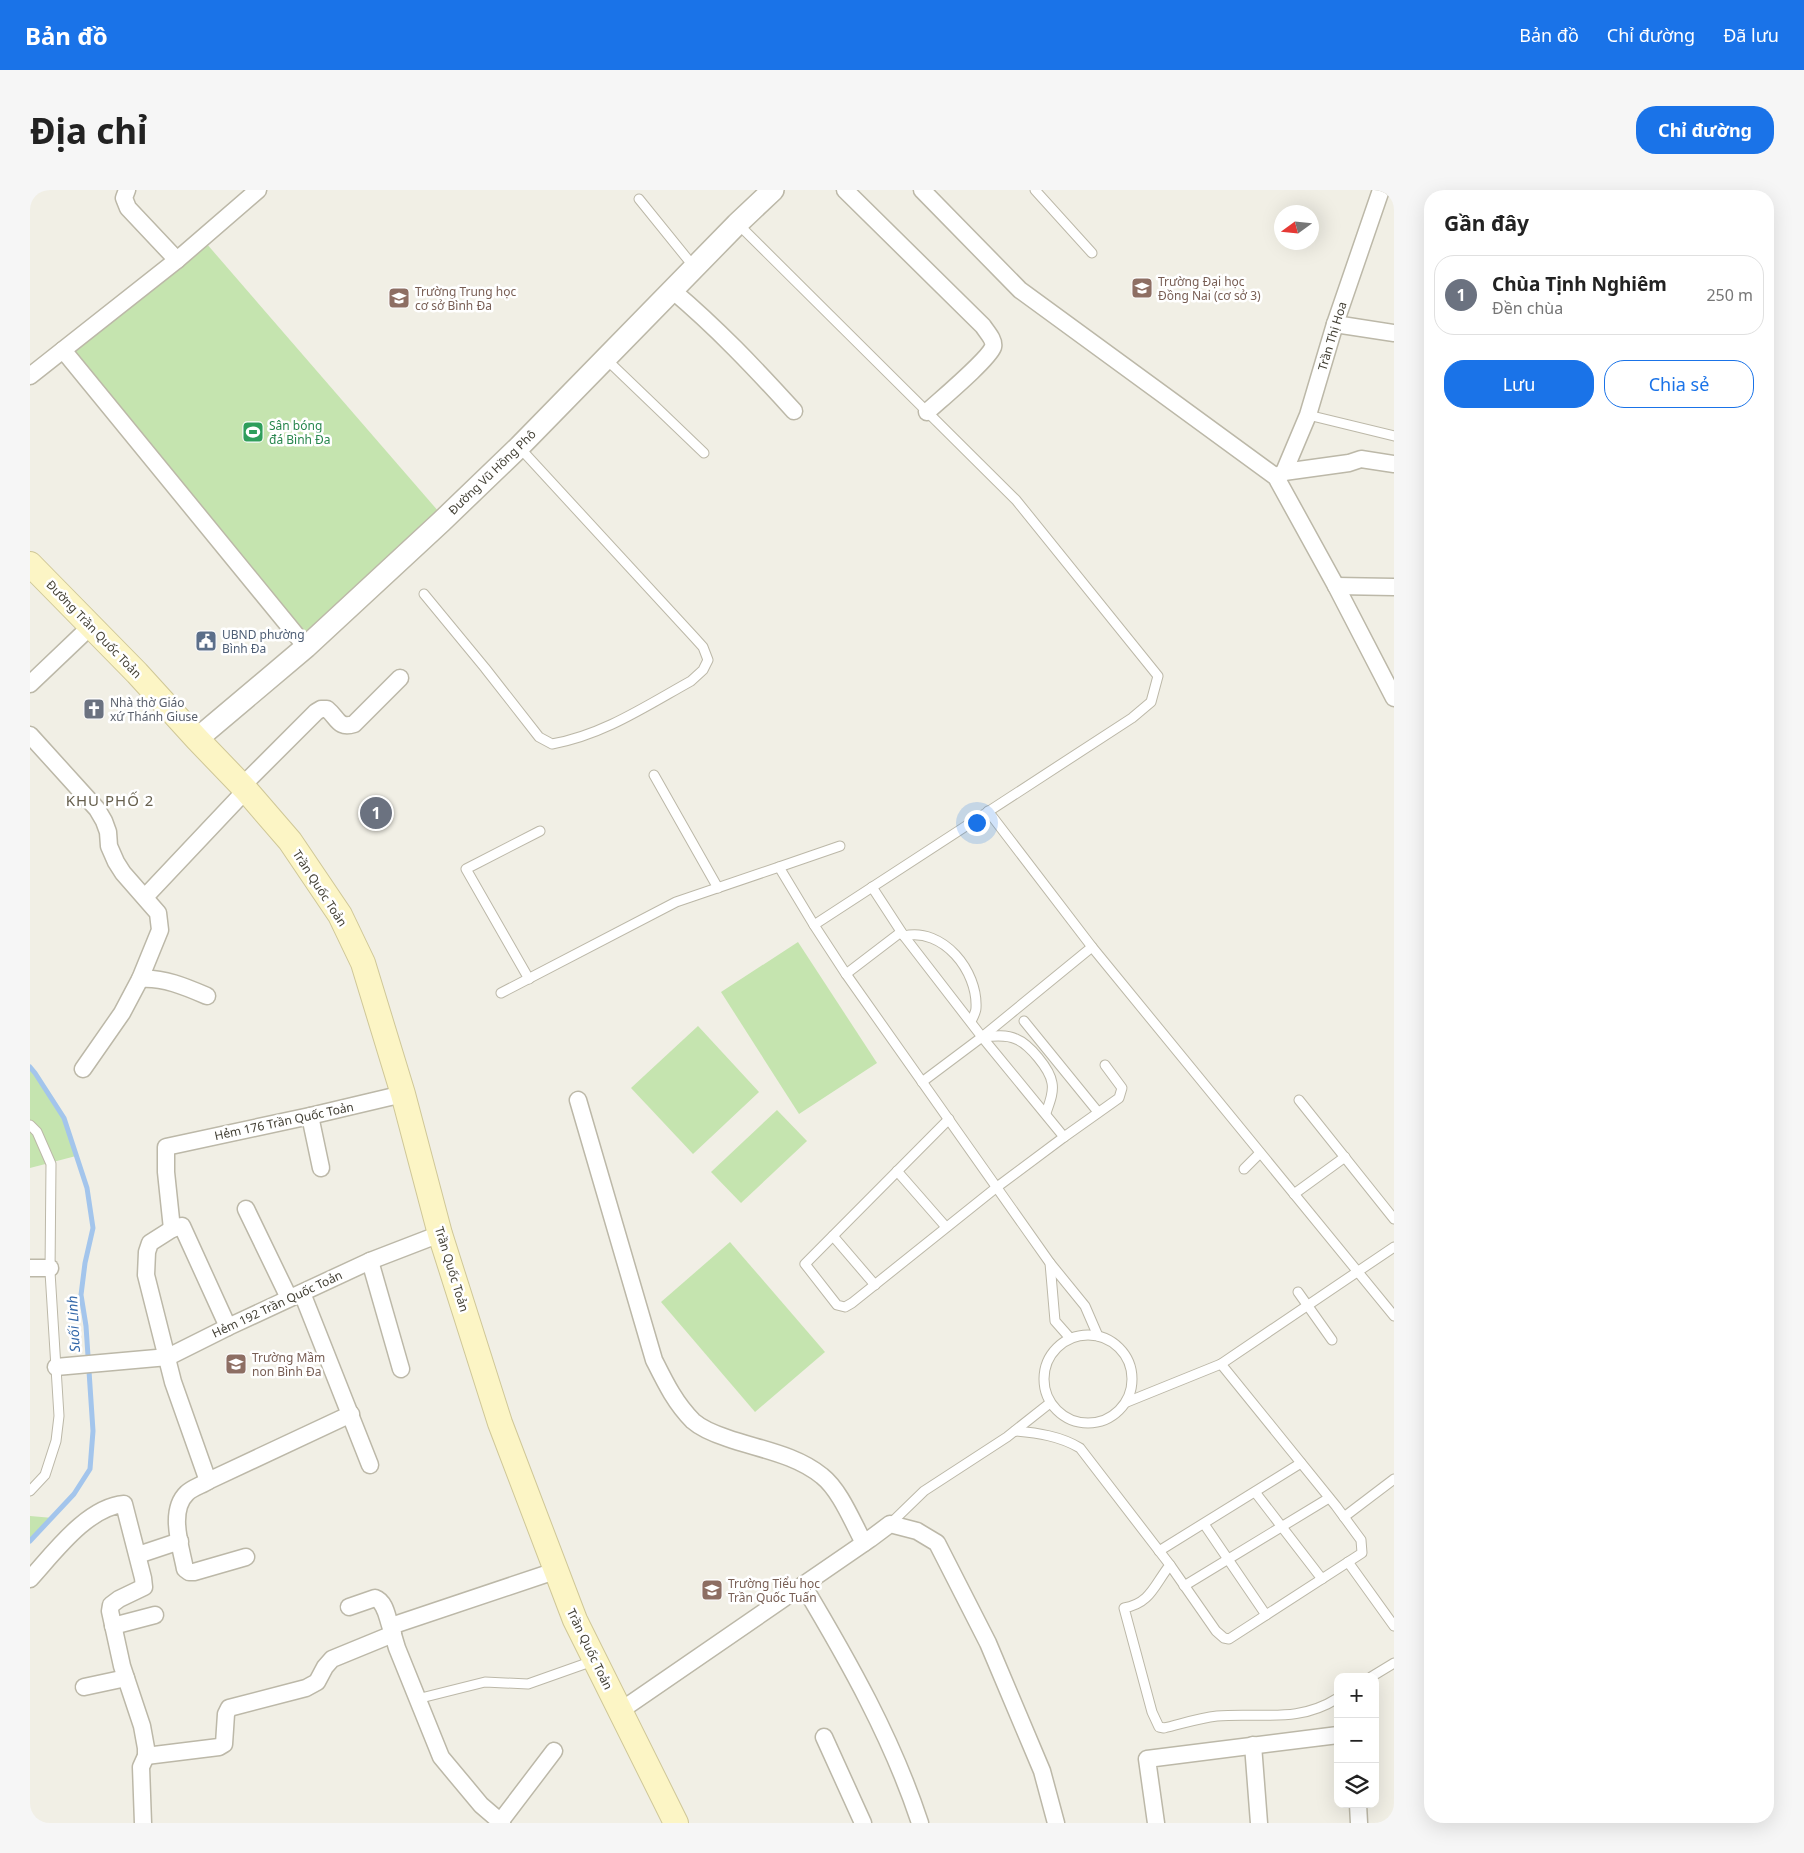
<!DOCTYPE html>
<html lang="vi">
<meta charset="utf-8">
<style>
:root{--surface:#fff;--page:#f6f6f6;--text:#222;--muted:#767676;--line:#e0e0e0;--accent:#1a73e8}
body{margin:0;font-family:"Noto Sans",sans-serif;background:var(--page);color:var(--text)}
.controls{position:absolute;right:15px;bottom:15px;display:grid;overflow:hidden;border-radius:10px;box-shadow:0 5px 20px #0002}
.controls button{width:45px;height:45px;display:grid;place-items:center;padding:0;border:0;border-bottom:1px solid var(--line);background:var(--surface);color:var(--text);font:25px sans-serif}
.compass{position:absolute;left:1244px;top:15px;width:45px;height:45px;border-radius:50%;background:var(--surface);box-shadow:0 5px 20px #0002;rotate:255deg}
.you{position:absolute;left:946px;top:632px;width:18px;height:18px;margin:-12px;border:4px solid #fff;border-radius:50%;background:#1a73e8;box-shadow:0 0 0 8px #1a73e833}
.badge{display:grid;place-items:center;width:32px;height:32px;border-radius:50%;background:var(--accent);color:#fff;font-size:16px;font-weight:700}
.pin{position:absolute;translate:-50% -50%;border:2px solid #fff;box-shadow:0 1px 5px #0006}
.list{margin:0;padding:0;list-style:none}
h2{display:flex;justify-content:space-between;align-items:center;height:65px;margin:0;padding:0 20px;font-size:21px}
h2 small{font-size:16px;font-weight:400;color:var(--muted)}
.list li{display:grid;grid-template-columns:32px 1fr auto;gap:15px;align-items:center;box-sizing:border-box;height:80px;margin:0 10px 10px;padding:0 10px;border:1px solid var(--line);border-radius:20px}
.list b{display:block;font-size:19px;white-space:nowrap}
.list p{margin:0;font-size:16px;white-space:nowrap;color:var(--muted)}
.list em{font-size:16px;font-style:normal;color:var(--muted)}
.actions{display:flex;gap:10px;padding:15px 20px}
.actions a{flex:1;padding:11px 0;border:1px solid var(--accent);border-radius:20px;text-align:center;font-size:18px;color:var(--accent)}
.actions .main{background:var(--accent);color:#fff}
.icon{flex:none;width:28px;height:28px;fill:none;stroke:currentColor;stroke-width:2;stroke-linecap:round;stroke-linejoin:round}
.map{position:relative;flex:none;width:1364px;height:1633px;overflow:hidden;border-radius:20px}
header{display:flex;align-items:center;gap:30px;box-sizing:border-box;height:70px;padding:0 25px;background:var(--accent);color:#fff}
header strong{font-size:24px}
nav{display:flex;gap:28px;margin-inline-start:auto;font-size:18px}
.intro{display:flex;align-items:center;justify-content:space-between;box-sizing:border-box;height:120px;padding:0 30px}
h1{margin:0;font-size:35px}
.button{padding:12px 22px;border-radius:20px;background:var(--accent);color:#fff;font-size:18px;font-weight:700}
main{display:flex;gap:30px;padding:0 30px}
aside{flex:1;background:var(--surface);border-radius:20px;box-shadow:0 5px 20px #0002}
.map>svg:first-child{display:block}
.green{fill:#c5e4af}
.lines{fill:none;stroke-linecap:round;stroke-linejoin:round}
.stream{stroke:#a3c5ec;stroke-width:5}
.service-casing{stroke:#bcb8a8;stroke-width:11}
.minor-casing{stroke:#bcb8a8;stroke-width:19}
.tertiary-casing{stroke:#bcb8a8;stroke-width:24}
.secondary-casing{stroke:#cfc797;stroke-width:26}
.service{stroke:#fff;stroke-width:9}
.minor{stroke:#fff;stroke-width:16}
.tertiary{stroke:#fff;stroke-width:21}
.secondary{stroke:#fcf5c5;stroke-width:24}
.labels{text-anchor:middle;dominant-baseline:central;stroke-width:5;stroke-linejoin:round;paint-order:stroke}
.education-label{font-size:12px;fill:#785e54;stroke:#fff;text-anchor:start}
.street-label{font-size:12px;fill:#434035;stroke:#fff}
.leisure-label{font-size:12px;fill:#27864d;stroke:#fff;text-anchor:start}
.service-label{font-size:12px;fill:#4e5e75;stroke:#fff;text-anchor:start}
.worship-label{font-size:12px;fill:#5b616d;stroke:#fff;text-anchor:start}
.water-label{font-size:14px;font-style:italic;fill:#3468a9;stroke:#fff}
.quarter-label{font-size:15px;letter-spacing:1px;fill:#665f4d;stroke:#fff}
</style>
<header>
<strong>Bản đồ</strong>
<nav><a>Bản đồ</a><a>Chỉ đường</a><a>Đã lưu</a></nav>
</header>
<div class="intro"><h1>Địa chỉ</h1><a class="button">Chỉ đường</a></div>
<main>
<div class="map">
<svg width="1364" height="1633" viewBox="0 0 1364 1633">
<rect width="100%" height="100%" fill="#f1efe5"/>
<!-- green -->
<g class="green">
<path d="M 176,53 L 409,322 L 274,445 L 41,161 Z"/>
<path d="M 768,752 L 847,873 L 769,924 L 691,802 Z"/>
<path d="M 668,836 L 729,902 L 663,964 L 601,898 Z"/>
<path d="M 0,877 L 6,883 L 34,928 L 46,966 L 0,978 Z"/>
<path d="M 747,920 L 777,951 L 711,1013 L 681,982 Z"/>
<path d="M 700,1052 L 795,1162 L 725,1222 L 631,1112 Z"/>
<path d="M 0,1326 L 23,1328 L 0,1352 Z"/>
</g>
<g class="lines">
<!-- stream -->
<path class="stream" d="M 0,877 L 5,883 L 34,928 L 57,998 L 63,1038 L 55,1073 L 51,1105 L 56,1136 L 63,1241 L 60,1279 L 44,1304 L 0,1351"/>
<!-- service casing -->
<g class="service-casing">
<g id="service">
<path d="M 1005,0 L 1062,63"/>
<path d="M 609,9 L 664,77"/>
<path d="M 708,34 L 986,310 L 1128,486 L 1121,512 L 1102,528 L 784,735 L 816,784 L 1020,1073 L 1025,1131 L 1040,1148"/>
<path d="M 576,169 L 674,263"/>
<path d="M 1278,225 L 1364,246"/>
<path d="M 394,404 L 455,478 L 509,547 L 522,554 C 573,545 616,516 661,491 L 673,480 L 678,470 L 673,457 L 664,447 L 489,257"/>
<path d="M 624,585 L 688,698"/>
<path d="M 958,621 L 1062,757 L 1364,1126"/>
<path d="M 749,677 L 810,656"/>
<path d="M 842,697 L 874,746 L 952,847 L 1034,947 L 967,997 L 822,1113 L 815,1117 L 807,1115 L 775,1074 L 919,929"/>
<path d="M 874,746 C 913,737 948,781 946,818 C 946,823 942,828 941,832"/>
<path d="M 816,784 L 871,742"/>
<path d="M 499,789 L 436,679 L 510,641"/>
<path d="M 471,803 L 646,712 L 749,677 L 784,735"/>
<path d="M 994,831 L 1068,922"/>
<path d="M 952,847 C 962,846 976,844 986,849 C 999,854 1020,879 1022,893 C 1024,903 1019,914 1016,923"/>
<path d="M 892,892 L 952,847 L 1062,757"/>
<path d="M 1269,910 L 1364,1029"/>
<path d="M 0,935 L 7,942 L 21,974 L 20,1082 L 29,1226 L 26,1251 L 15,1285 L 0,1301"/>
<path d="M 1034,947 L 1089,908 L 1092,898 L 1075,875"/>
<path d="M 1214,979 L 1230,963"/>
<path d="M 867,981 L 916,1037"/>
<path d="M 1264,1004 L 1315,967"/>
<path d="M 803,1046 L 845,1095"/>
<path d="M 1020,1073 L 1055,1116 L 1068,1146"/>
<path d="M 1268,1102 L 1302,1150"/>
<circle cx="1058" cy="1189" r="44"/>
<path d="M 1097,1212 L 1191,1174 L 1364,1057"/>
<path d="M 985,1241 C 1008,1243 1030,1246 1050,1258 L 1140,1375 C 1124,1395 1121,1413 1094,1418 L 1122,1522 L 1129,1537 L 1134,1538 C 1151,1534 1169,1528 1187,1526 C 1231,1522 1267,1534 1308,1508"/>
<path d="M 1225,1302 L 1292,1389"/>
<path d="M 1314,1327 L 1364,1289"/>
<path d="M 860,1334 L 894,1301 L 977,1247 L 1020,1213"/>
<path d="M 1174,1334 L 1236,1425"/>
<path d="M 1129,1361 L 1271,1273"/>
<path d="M 1318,1372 L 1364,1436"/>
<path d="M 1140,1375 L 1186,1441 L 1194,1448 L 1199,1449 L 1332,1363 L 1331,1350 L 1306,1316 L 1191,1174"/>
<path d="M 1154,1396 L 1299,1308"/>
<path d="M 1341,1487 L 1364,1473"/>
<path d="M 387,1509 L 455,1492 L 498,1494 L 563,1471"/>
</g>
</g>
<!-- minor casing -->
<g class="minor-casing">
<g id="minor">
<path d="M 97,0 L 94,8 L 98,18 L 147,70"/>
<path d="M 815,0 L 953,136 C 956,141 965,150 963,157 C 958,170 910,210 897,222"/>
<path d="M 892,0 L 990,100 L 1246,287 L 1306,396 L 1364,508"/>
<path d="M 642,100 C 687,138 724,177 764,221"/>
<path d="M 1305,134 L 1364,143"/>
<path d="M 33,160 L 276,457"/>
<path d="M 0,186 L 147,70 L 228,0"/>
<path d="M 1254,282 L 1319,273 L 1331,269 L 1364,274"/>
<path d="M 1246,287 L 1254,282 L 1278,225 L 1305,134 L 1351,0"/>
<path d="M 1306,396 L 1364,397"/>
<path d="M 0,494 L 61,436"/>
<path d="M 0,545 L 67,619 L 74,631 L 78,642 L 79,656 L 86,672 L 93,683 L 128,723 L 130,740 L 110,789 L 92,823 L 53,879"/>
<path d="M 212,596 L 286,522 L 291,519 L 297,519 C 308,528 308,539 324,534 L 370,488"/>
<path d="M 115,707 L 216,600"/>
<path d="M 110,789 C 133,787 156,797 177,806"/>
<path d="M 548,910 L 624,1170 C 635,1192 645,1213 663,1231 C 672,1239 685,1244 697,1248 C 728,1259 765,1264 792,1286 C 810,1300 823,1333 834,1353"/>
<path d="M 280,926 L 291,978"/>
<path d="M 216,1019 L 259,1108"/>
<path d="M 142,1039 L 120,1053 L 117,1062 L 116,1085 L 143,1192 L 178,1291 L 321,1224"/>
<path d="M 340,1071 L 371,1179"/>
<path d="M 0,1078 L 20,1078"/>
<path d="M 272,1103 L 340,1275"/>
<path d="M 198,1137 L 152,1036 L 142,1039 L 136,982 L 136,957 L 280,926 L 373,904"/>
<path d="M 26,1177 L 138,1167 L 198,1137 L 340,1071 L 410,1044"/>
<path d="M 178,1291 C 172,1295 162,1298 157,1303 C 138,1321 151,1357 155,1379 L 159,1382 L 164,1382 L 216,1367"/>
<path d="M 108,1365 L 150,1351"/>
<path d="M 0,1389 C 23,1364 57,1317 94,1314 L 113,1388 L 114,1397 L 89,1409 L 81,1415 L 80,1421 L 92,1476 L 112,1536 L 116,1558 L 116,1566 L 111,1577 L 113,1633"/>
<path d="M 773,1395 C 819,1472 862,1548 890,1633"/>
<path d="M 319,1417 L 345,1408 C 356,1412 357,1428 361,1438"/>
<path d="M 83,1436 L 125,1425"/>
<path d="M 54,1497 L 96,1488"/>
<path d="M 590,1521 L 840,1349 L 860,1334 L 887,1341 L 907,1353 L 958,1453 L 1012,1581 L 1026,1633"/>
<path d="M 794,1547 L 833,1633"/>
<path d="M 1223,1555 L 1229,1633"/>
<path d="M 116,1566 L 189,1557 L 194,1554 L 196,1524 L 199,1518 L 276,1498 L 287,1492 L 295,1477 L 302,1469 L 363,1444"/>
<path d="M 1328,1614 L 1329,1633"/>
<path d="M 470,1632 L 524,1561"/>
<path d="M 472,1633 L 451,1615 L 411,1567 L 367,1458 L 361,1438 L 364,1435 L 525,1381"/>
<path d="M 1126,1633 L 1117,1569 L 1308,1545"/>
</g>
</g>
<!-- tertiary casing -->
<g class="tertiary-casing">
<path id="tertiary" d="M 167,549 L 276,457 L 411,332 L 489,257 L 707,34 L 743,0"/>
</g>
<!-- secondary casing -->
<g class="secondary-casing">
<path id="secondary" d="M 0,374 L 107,483 L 167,549 L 216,600 L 260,651 L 310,725 L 333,773 L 373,904 L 410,1044 L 470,1233 L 545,1430 L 646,1633"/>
</g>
<!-- service -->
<use href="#service" class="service"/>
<!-- minor -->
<use href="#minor" class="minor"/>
<!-- tertiary -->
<use href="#tertiary" class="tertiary"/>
<!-- secondary -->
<use href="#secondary" class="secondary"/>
</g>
<!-- icons -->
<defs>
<g id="university-square" transform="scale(1.125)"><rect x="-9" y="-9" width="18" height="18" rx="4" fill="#8d6e63" stroke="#fff"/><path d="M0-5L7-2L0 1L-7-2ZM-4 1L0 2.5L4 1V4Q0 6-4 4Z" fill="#fff"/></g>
<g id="school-square" transform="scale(1.125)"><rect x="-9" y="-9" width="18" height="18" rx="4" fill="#8d6e63" stroke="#fff"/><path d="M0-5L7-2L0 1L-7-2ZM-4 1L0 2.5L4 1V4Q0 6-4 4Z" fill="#fff"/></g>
<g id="stadium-square" transform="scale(1.125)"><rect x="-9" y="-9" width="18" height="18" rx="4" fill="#2e9e5b" stroke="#fff"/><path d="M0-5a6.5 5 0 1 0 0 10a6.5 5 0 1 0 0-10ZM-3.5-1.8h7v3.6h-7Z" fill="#fff"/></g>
<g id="civic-square" transform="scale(1.125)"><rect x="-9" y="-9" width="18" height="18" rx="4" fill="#5c6f8a" stroke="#fff"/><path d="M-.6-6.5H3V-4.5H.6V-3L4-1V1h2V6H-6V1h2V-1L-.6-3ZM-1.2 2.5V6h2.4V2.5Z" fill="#fff"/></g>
<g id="church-square" transform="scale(1.125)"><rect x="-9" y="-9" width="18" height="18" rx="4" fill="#6b7280" stroke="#fff"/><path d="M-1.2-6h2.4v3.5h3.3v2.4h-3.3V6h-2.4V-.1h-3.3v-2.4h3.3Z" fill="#fff"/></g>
</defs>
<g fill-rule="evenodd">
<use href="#university-square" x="1112" y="98"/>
<use href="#school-square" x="369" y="108"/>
<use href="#stadium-square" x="223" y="242"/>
<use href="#civic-square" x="176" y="451"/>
<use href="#church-square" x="64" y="519"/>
<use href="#school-square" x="206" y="1174"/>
<use href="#school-square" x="682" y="1400"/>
</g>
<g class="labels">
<!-- education labels -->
<g class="education-label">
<text x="1128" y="91">Trường Đại học<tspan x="1128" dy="14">Đồng Nai (cơ sở 3)</tspan></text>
<text x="385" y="101">Trường Trung học<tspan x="385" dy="14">cơ sở Bình Đa</tspan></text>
<text x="222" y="1167">Trường Mầm<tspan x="222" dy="14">non Bình Đa</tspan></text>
<text x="698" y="1393">Trường Tiểu học<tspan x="698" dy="14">Trần Quốc Tuấn</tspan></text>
</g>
<!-- street labels -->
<g class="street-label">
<text transform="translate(1302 146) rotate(-73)">Trần Thị Hoa</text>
<text transform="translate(462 282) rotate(-44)">Đường Vũ Hồng Phô</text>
<text transform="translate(64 439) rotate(46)">Đường Trần Quốc Toản</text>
<text transform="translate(290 698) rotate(57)">Trần Quốc Toản</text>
<text transform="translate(254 931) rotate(-12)">Hẻm 176 Trần Quốc Toản</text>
<text transform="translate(422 1079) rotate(73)">Trần Quốc Toản</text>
<text transform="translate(247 1114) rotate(-25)">Hẻm 192 Trần Quốc Toản</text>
<text transform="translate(560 1459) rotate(64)">Trần Quốc Toản</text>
</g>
<!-- leisure labels -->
<g class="leisure-label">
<text x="239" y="235">Sân bóng<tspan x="239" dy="14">đá Bình Đa</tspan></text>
</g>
<!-- service labels -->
<g class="service-label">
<text x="192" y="444">UBND phường<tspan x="192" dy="14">Bình Đa</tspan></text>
</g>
<!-- worship labels -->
<g class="worship-label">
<text x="80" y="512">Nhà thờ Giáo<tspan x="80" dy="14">xứ Thánh Giuse</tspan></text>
</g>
<!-- water labels -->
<g class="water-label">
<text transform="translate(43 1134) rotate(-93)">Suối Linh</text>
</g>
<!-- quarter labels -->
<g class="quarter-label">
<text x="80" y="610">KHU PHỐ 2</text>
</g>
</g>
</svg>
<div class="controls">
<button>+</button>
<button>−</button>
<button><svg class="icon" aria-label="layers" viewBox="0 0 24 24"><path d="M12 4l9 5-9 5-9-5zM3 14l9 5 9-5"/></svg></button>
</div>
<svg class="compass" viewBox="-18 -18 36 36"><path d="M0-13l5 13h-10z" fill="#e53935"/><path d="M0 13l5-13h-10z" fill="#767676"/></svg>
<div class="you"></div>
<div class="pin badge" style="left:346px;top:623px;background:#6b7280">1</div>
</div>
<aside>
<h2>Gần đây<small></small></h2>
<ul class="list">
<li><span class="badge" style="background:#6b7280">1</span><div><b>Chùa Tịnh Nghiêm</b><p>Đền chùa</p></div><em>250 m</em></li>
</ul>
<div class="actions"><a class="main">Lưu</a><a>Chia sẻ</a></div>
</aside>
</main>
